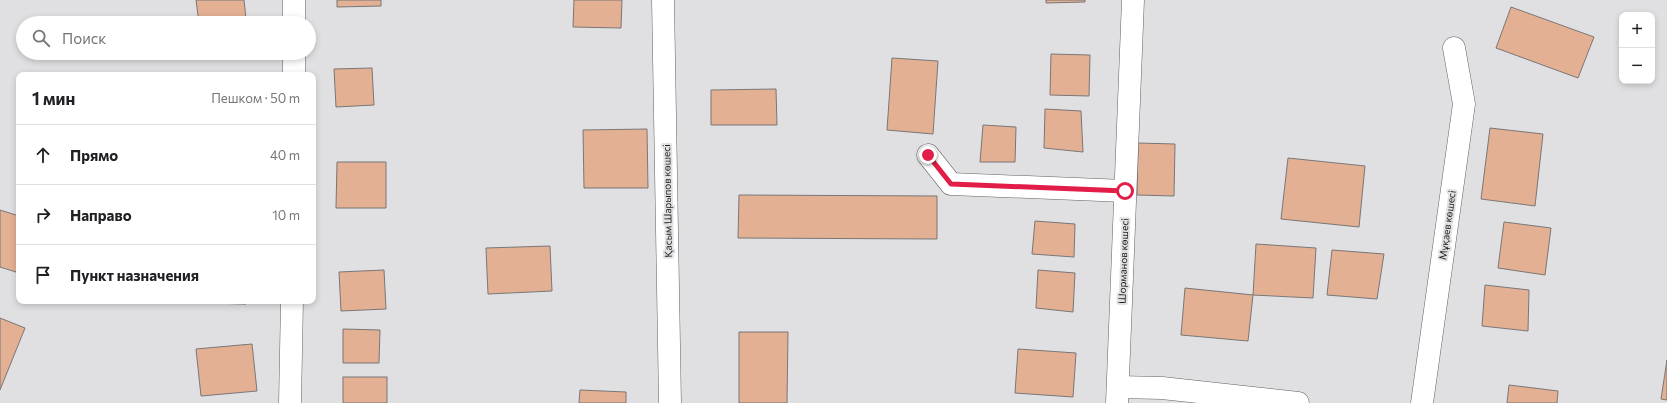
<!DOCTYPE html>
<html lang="ru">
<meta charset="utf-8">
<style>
:root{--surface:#fff;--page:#f2f2f2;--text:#202124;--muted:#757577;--line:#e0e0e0}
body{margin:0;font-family:Commissioner,sans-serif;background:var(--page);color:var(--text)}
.controls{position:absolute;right:12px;top:12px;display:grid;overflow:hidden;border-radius:8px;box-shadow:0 2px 6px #0003}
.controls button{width:36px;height:36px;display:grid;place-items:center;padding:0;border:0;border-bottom:1px solid var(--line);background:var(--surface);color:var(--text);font:20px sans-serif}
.stop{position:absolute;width:12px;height:12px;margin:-9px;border:3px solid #e11d48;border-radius:50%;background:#fff}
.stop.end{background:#e11d48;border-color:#fff;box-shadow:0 1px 4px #0008}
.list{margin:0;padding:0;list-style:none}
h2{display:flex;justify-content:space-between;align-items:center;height:52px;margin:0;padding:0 16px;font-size:17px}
h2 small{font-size:13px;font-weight:400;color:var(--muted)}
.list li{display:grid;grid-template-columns:26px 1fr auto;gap:12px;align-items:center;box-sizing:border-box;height:60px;padding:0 16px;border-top:1px solid var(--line)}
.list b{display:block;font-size:15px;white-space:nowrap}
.list em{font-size:13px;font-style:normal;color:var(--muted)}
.icon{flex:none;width:22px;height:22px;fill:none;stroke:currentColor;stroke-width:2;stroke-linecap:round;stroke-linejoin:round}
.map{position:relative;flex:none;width:1667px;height:403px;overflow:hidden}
.search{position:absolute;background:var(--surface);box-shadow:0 2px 6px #0003;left:16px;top:16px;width:300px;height:44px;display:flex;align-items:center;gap:10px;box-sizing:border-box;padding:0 14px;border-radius:22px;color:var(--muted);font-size:15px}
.panel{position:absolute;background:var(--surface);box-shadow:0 2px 6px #0003;left:16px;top:72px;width:300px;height:232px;border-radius:8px}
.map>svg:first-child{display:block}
.building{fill:#e3b094;stroke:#797776}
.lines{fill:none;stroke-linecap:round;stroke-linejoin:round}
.minor-casing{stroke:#616163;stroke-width:23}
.minor{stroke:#fff;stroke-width:22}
.route{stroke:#e11d48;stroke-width:5}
.labels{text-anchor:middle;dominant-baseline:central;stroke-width:4;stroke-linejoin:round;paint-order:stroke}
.street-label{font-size:10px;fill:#1c1c1c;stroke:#e0dfe2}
</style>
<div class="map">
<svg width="1667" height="403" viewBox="0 0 1667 403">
<rect width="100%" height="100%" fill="#e0dfe2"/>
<!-- building -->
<g class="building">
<path d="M 196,0 L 244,0 L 246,19 L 199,23 Z"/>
<path d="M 337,0 L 381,0 L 381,6 L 337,7 Z"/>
<path d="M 574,0 L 622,0 L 621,28 L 573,27 Z"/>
<path d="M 1046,0 L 1085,0 L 1085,2 L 1046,3 Z"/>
<path d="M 1511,7 L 1594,37 L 1578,78 L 1496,48 Z"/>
<path d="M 1051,54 L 1090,55 L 1089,96 L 1050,95 Z"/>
<path d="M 892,58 L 938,61 L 933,134 L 887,130 Z"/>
<path d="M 372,68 L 374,105 L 336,107 L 334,69 Z"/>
<path d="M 776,89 L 777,125 L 711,125 L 711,90 Z"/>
<path d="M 1045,109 L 1081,111 L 1083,152 L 1044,148 Z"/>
<path d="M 983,125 L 1016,127 L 1015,162 L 980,162 Z"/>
<path d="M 1490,128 L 1543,134 L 1535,206 L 1481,199 Z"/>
<path d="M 647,129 L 648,188 L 584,188 L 583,130 Z"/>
<path d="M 1138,143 L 1175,144 L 1174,196 L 1137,195 Z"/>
<path d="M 1288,158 L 1365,166 L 1359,227 L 1281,219 Z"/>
<path d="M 337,162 L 386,162 L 386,208 L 336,208 Z"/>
<path d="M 739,195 L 937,196 L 937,239 L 738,238 Z"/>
<path d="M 0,210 L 19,216 L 19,273 L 0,267 Z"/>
<path d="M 1035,221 L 1075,224 L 1074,257 L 1032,254 Z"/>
<path d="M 1504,222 L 1551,228 L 1545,275 L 1498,268 Z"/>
<path d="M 1256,244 L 1316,248 L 1313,298 L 1253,295 Z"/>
<path d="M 550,246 L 552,291 L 488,294 L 486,248 Z"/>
<path d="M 1332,250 L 1384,254 L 1377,299 L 1327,295 Z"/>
<path d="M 384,270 L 386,309 L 341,311 L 339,272 Z"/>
<path d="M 1038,270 L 1075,273 L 1073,312 L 1036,308 Z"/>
<path d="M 1485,285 L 1529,290 L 1528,331 L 1482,326 Z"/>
<path d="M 1185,288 L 1253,295 L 1248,341 L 1181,335 Z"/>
<path d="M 209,301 L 246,301 L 246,304 L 209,303 Z"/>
<path d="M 0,318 L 25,328 L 0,390 Z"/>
<path d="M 343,329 L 380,330 L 379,363 L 343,363 Z"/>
<path d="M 739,332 L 788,332 L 787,403 L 739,403 Z"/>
<path d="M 252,344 L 257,391 L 201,396 L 196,349 Z"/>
<path d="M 1018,349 L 1076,353 L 1073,397 L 1015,393 Z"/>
<path d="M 1667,360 L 1667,400 L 1661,399 Z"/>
<rect x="343" y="377" width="44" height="26"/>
<path d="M 1509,385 L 1558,391 L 1557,403 L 1507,403 Z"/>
<path d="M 580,390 L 626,392 L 626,403 L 579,403 Z"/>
</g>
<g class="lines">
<!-- minor casing -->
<g class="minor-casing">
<g id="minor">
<path d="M 663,0 L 670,403"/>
<path d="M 294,23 L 294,0"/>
<path d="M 294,75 L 294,53"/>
<path d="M 928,155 L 951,184 L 1125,191"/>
<path d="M 1118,387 L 1162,388 L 1298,403"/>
<path d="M 290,403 L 292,301"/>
<path d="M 1117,403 L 1133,0"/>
<path d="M 1422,403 L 1464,104 L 1454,48"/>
</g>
</g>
<!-- minor -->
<use href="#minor" class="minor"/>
</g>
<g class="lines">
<!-- route -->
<path class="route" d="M 928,155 L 951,184 L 1125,191"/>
</g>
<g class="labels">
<!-- street labels -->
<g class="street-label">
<text transform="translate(667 201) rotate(-91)">Қасым Шарыпов көшесі</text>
<text transform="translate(1447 225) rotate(-82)">Мұқаев көшесі</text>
<text transform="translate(1123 261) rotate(-88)">Шорманов көшесі</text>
</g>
</g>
</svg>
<div class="controls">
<button>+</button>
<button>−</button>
</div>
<div class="stop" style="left:1125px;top:191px"></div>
<div class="stop end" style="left:928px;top:155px"></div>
<div class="search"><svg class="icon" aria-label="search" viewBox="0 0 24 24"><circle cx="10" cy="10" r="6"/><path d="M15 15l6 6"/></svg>Поиск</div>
<section class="panel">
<h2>1 мин<small>Пешком · 50 m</small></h2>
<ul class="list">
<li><svg class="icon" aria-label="ahead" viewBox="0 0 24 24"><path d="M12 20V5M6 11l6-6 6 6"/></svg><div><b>Прямо</b></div><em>40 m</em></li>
<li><svg class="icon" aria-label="right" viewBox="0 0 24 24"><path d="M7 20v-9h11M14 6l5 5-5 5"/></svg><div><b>Направо</b></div><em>10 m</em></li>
<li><svg class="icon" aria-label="arrive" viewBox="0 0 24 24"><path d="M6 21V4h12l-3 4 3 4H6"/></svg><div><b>Пункт назначения</b></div></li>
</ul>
</section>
</div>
